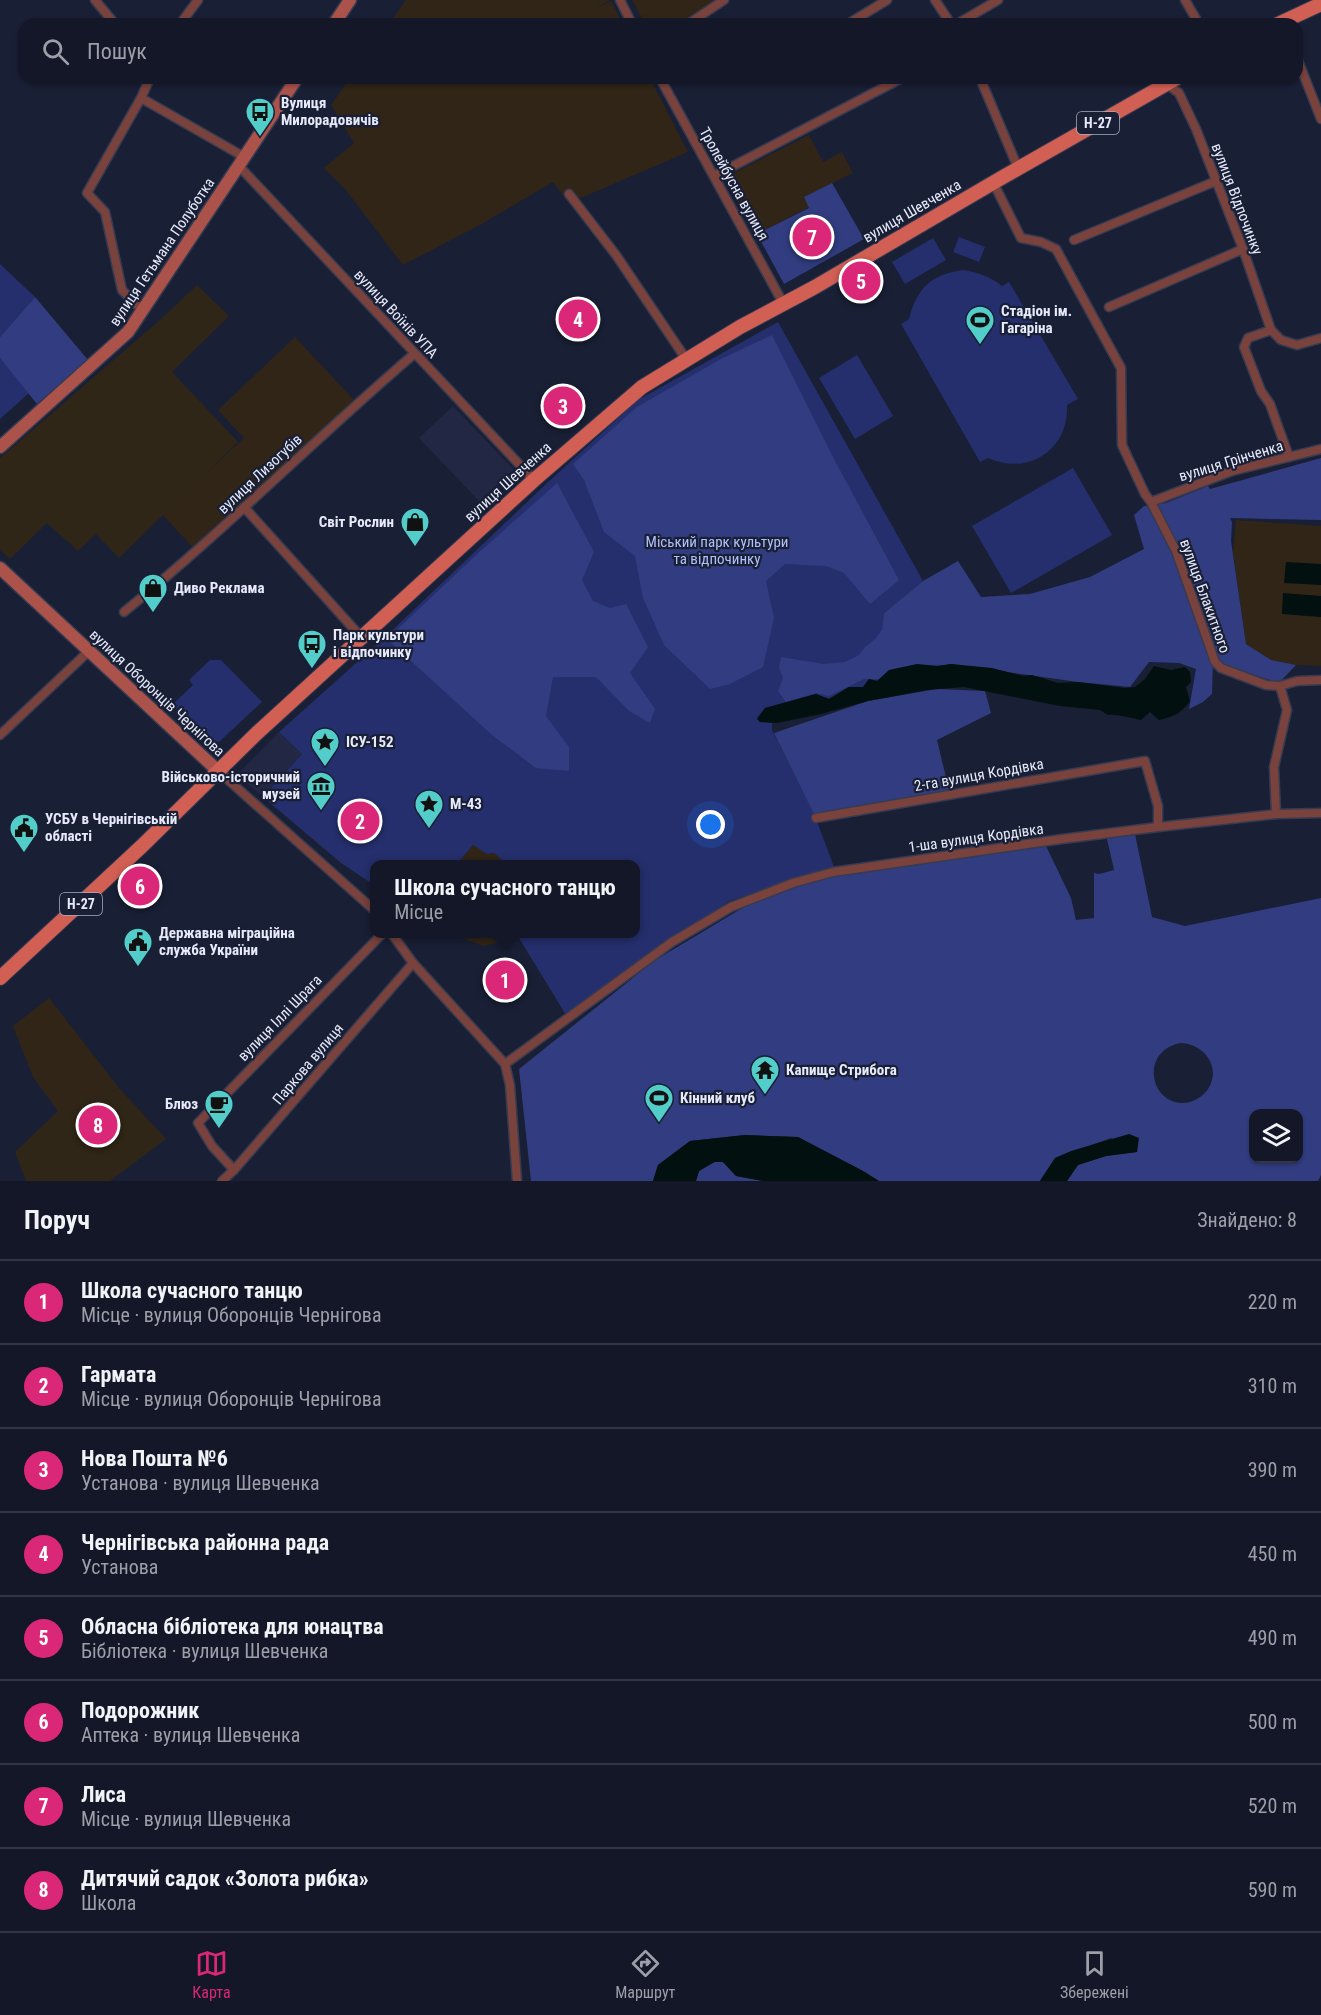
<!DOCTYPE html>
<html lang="uk">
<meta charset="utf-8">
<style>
:root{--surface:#131728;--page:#202434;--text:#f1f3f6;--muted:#9d9fa8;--line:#323645;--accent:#db2777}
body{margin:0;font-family:"Roboto Condensed",sans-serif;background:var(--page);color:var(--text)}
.controls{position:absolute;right:18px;bottom:18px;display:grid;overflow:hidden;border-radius:12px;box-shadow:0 2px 4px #0004}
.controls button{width:54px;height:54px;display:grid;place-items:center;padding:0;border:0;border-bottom:2px solid var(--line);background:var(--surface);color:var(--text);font:30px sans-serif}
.you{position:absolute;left:711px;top:825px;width:21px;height:21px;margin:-15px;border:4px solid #fff;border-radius:50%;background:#1a73e8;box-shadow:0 0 0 9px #1a73e833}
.badge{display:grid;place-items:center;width:39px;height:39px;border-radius:50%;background:var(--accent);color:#fff;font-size:20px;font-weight:700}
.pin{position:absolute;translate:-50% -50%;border:3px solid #fff;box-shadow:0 2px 6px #0006}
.popup{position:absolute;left:370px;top:860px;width:270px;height:78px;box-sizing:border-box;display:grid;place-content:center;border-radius:12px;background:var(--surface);filter:drop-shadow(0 2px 4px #0005);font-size:20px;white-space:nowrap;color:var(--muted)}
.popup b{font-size:22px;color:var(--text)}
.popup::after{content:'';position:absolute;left:50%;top:100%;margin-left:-12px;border:12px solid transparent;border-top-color:var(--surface)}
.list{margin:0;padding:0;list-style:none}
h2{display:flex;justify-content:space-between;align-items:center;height:78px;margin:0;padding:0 24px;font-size:26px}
h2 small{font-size:20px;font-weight:400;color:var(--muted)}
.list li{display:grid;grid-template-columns:39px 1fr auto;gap:18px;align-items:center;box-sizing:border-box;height:84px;padding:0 24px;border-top:2px solid var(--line)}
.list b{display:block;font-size:22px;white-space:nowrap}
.list p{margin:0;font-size:20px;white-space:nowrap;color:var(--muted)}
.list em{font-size:20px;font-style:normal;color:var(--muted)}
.icon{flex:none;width:33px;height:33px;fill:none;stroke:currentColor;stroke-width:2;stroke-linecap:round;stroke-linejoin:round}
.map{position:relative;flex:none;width:1321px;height:1181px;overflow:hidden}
.search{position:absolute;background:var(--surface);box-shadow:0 2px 4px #0004;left:18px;right:18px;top:18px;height:66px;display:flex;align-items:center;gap:15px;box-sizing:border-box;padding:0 21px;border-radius:18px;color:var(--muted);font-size:22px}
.sheet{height:750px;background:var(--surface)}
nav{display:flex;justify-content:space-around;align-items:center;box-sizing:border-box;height:84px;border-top:2px solid var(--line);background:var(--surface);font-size:16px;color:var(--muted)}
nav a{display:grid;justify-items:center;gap:3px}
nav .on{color:var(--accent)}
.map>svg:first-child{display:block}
.built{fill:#222844}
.industrial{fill:#312517}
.education{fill:#302617}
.green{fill:#252f6d}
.forest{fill:#313d80;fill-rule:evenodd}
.water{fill:#021010}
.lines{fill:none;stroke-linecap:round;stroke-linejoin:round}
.street-casing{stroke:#363b51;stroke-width:11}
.secondary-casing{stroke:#363b51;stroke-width:15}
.primary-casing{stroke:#363b51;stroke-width:16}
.street{stroke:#79423c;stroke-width:8}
.secondary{stroke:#ab534a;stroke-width:12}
.primary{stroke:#d15f54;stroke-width:14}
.labels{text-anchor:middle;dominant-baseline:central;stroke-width:4.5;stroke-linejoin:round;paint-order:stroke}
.shield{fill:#191f35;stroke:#a8adbf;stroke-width:1.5}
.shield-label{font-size:14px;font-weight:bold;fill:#e6eafa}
.poi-label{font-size:15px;font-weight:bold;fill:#e6eafa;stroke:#191f35;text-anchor:start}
.street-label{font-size:15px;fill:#e6eafa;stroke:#191f35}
.park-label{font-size:15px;fill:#b0c0fb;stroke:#191f35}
</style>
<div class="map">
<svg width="1321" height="1181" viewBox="0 0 1321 1181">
<rect width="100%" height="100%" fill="#191f35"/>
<!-- built -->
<g class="built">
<path d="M 453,406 L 514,470 L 479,501 L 419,438 Z"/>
<path d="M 279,732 L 302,754 L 263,797 L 237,775 Z"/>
</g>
<!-- industrial -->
<g class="industrial">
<path d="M 406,0 L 610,0 L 595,9 L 611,1 L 623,24 L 389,24 Z"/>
<path d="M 632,0 L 713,0 L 714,1 L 678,24 L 645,24 Z"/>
<path d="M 350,78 L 650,78 L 688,152 L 569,203 L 553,182 L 480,225 L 403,265 L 345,189 L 324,168 L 354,143 L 331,105 Z"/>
<path d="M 809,135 L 823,162 L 842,152 L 853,173 L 804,197 L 809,207 L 757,234 L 752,231 L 724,178 Z"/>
<path d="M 295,337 L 355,401 L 196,551 L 162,514 L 244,438 L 218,410 Z"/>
<path d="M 1236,520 L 1321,526 L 1321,666 L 1296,665 L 1271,660 L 1246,644 L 1233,552 Z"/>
<path d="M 473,845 L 487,854 L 494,853 L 507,864 L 457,864 Z"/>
<path d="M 452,934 L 562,934 L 562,937 L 519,938 L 483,946 Z"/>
<path d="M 49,998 L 119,1088 L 73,1111 L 58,1111 L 33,1077 L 13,1026 Z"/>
</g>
<!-- education -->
<g class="education">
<path d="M 197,285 L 229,316 L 172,372 L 238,442 L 119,558 L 96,534 L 78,551 L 47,523 L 10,559 L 0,550 L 0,458 L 160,320 Z"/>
<path d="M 119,1088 L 166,1139 L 110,1181 L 26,1181 L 15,1152 L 58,1111 L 73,1111 Z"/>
</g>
<!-- green -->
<g class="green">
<path d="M 959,237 L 985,247 L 979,262 L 953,252 Z"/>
<path d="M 933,238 L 946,260 L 905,284 L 892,262 Z"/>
<path d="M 0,264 L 35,297 L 0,337 Z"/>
<path d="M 964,270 C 979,273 989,276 1002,286 L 1009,282 L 1078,399 L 1067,405 C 1069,450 1028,476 988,458 L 980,462 L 901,324 L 909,319 C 917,288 931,274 964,270 Z"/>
<path d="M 778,322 L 923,581 L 884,613 L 880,679 L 877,681 L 869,679 L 863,687 L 849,687 L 828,699 L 816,694 L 765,708 L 757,718 L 760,722 L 772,723 L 772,730 L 812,808 L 834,867 L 729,901 L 637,967 L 566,1015 L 519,938 L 562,937 L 562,934 L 636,934 L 636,864 L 507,864 L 494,853 L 487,854 L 473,845 L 457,864 L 374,864 L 374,885 L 341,863 L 263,797 L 302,754 L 279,732 L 383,639 L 546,484 L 638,400 Z"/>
<path d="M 857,355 L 893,416 L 855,439 L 819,378 Z"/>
<path d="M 0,358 L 29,393 L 0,419 Z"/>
<path d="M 1073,468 L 1112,535 L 1011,593 L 972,526 Z"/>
<path d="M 210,660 L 221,660 L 262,702 L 219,742 L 206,739 L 172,705 L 193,685 L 189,680 Z"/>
</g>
<!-- forest -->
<g class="forest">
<path d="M 832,183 L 864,239 L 784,284 L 757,234 L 809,208 L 804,197 Z"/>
<path d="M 35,297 L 88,360 L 37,404 L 0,358 L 0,337 Z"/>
<path d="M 772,335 L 834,459 L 899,580 L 870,604 L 844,573 L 826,566 L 785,564 L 766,581 L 774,618 L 763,667 L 730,684 L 710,689 L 664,645 L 643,598 L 635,556 L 604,532 L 584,480 L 573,464 L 637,407 L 721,359 Z"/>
<path d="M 1321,458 L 1321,520 L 1230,518 L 1232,522 L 1231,541 L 1246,644 L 1271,660 L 1296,665 L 1279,683 L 1213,661 L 1212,694 L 1203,702 L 1189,709 L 1196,669 L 1179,663 L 1149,662 L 1130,687 L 1078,682 L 951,664 C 926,669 900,661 880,679 L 864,679 L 829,696 L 816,693 L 786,702 L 778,691 L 783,678 L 779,667 L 781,657 L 824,664 L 845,662 L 859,655 L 865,647 L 874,640 L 882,630 L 884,613 L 923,581 L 958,561 L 981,597 L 1030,594 L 1090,577 L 1144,549 L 1134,515 L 1144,506 L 1166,503 L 1208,486 L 1210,489 Z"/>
<path d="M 557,483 L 594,552 L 582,580 L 593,601 L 610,608 L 626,604 L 648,647 L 630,673 L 655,709 L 650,723 L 629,711 L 596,677 L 553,677 L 546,716 L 569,747 L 569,771 L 536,768 L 492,735 L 387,639 L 475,556 Z"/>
<path d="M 937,689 L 985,691 L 991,713 L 937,740 L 950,794 L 816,818 L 774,733 L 868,701 Z"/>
<path d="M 1128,834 L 1135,834 L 1152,917 L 1185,926 L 1321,898 L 1321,1175 L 1318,1181 L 1067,1181 L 1078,1165 L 1106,1156 L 1137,1152 L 1111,1138 L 1055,1158 L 1040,1181 L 879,1181 L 863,1171 L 798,1137 L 745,1135 L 690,1141 L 658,1165 L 653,1181 L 531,1181 L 519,1069 L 654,961 L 754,901 L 806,882 L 862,871 L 1046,846 L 1071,898 L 1076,920 L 1094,918 L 1094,873 L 1099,874 L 1114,870 L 1107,839 L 1114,835 ZM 1181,1043 C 1204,1044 1222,1067 1208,1089 C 1204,1095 1197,1100 1190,1102 C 1151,1111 1137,1051 1181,1043 ZM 1254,1114 L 1298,1114 L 1298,1158 L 1254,1158 Z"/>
<path d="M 715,1162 L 723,1162 L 736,1176 L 763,1181 L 696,1181 L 699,1171 Z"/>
</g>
<!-- water -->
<g class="water">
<path d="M 1286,562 L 1321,564 L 1321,585 L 1284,583 Z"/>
<path d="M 1283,593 L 1321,596 L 1321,617 L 1282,614 Z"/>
<path d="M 917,664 L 938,666 L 951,664 L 992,668 L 1023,676 L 1032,675 L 1058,683 L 1078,682 L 1125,688 L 1135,687 L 1145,679 L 1154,666 L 1171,670 L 1185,667 L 1190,672 L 1191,682 L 1186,687 L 1190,701 C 1182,713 1173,717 1159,720 L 1150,712 L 1141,720 C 1130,718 1118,714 1108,715 L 1100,710 L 1060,706 L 964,687 L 927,690 L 868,701 L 821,714 L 777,723 L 760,722 L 757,719 L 765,708 L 816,694 L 829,699 L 849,687 L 863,687 L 869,679 L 877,681 L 889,670 Z"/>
<path d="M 1129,1134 L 1139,1138 L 1137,1152 L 1106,1156 L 1078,1165 L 1067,1181 L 1040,1181 L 1055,1158 L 1071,1151 Z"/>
<path d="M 745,1135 L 798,1137 L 863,1171 L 879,1181 L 763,1181 L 736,1176 L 723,1162 L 714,1162 L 699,1171 L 696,1181 L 653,1181 L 658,1165 L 690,1141 Z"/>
</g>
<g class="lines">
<!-- street casing -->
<g class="street-casing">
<g id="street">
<path d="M 95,0 L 115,24"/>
<path d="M 620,0 L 632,24"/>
<path d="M 935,0 L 951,24"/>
<path d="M 1185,0 L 1199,24"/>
<path d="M 180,24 L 198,0"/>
<path d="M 688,24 L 724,0"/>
<path d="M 848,24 L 887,0"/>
<path d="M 957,24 L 998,0"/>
<path d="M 1297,58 L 1321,119"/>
<path d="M 660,78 L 783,303"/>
<path d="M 980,78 L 1018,168"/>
<path d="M 1167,84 L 1179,93 L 1196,129 L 1243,249 L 1271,330 L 1281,340 L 1297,345 L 1321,338"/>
<path d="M 141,98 L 239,154 L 242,160"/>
<path d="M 239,166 L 534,480"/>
<path d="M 714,176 L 902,78"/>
<path d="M 993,182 L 1021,238 L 1041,242 L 1056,249 L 1121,368 L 1122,445 L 1145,494 L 1151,502 L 1176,551 L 1215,662 L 1221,668 L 1266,685 L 1280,686 L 1297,681 L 1321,680"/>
<path d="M 569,194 L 616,255 L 686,359"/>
<path d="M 1074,240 L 1216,181"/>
<path d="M 1109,307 L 1243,249"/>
<path d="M 144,309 L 137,305 L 122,290 L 105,212 L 87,193 L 141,98 L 150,78"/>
<path d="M 1271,330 L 1248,338 L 1244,347 L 1261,391 L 1270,404 L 1289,457"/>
<path d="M 1151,502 L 1232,471 L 1321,449"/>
<path d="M 244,507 L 362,638"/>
<path d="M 124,612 C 224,531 316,438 414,354"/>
<path d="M 0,735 L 90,650"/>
<path d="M 217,770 L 374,910"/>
<path d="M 1276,814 L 1274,767 L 1287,710 L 1280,686"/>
<path d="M 816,818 L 1145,761 L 1158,806 L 1158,827"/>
<path d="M 392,934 L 413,963 L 505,1064 L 510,1085 L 517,1181"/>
<path d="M 505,1064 L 672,942 L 731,907 L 793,883 L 833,872 L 1062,839 L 1158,827 L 1276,814 L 1321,813"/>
<path d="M 234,1170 L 212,1146 L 198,1123 L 382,934"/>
<path d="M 222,1181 L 234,1170 L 413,963"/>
</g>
</g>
<!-- secondary casing -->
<g class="secondary-casing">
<g id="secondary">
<path d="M 334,24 L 350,0"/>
<path d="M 0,447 L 128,332 L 297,78"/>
<path d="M 0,568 L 217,770"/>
</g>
</g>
<!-- primary casing -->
<g class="primary-casing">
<g id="primary">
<path d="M 1278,24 L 1321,4"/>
<path d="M 0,978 L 142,846 L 257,733 L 534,480 L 642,387 L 740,327 L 815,287 L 1003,177 L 1177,78"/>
</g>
</g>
<!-- street -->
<use href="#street" class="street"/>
<!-- secondary -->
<use href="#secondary" class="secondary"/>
<!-- primary -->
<use href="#primary" class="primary"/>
</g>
<!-- icons -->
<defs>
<g id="bus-pin" transform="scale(1.5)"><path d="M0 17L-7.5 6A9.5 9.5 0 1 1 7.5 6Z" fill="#53cdc9" stroke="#191f35"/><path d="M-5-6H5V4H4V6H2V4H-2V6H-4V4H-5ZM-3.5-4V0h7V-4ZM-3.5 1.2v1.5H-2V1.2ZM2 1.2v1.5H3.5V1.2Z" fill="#111"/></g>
<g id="stadium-pin" transform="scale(1.5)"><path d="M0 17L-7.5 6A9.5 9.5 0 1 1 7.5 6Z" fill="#53cdc9" stroke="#191f35"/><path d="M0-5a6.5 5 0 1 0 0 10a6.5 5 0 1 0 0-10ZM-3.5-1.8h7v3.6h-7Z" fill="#111"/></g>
<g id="shop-pin" transform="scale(1.5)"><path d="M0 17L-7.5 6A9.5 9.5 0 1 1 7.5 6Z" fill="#53cdc9" stroke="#191f35"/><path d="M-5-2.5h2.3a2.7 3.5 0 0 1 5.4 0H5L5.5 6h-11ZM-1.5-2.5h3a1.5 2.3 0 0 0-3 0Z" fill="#111"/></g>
<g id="sight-pin" transform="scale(1.5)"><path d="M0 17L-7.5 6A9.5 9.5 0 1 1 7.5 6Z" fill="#53cdc9" stroke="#191f35"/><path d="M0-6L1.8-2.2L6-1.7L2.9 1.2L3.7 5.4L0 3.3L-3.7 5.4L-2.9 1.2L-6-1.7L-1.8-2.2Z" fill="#111"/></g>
<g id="museum-pin" transform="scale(1.5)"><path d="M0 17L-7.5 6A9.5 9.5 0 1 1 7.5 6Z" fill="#53cdc9" stroke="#191f35"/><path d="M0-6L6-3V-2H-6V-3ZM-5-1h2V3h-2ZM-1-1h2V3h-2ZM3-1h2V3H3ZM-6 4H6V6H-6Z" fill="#111"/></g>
<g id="civic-pin" transform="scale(1.5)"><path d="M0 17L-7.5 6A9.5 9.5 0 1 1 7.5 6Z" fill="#53cdc9" stroke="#191f35"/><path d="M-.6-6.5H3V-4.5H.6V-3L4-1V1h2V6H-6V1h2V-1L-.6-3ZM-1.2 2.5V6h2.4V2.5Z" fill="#111"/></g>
<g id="temple-pin" transform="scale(1.5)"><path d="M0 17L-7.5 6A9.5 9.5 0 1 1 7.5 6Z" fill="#53cdc9" stroke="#191f35"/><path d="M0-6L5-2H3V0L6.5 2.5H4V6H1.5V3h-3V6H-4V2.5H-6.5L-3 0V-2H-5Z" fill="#111"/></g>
<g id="cafe-pin" transform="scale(1.5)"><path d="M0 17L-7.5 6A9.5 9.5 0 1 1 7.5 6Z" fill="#53cdc9" stroke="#191f35"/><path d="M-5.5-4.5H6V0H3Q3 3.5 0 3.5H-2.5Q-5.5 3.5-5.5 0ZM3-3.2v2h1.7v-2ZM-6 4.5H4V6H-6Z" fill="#111"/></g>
</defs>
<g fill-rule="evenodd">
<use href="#bus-pin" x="260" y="112"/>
<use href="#stadium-pin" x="980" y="320"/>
<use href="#shop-pin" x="415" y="522"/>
<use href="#shop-pin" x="153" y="588"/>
<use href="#bus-pin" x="312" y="644"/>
<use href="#sight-pin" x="325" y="742"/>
<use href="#museum-pin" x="321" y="786"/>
<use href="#sight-pin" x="429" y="804"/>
<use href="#civic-pin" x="24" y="828"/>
<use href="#civic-pin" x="138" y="942"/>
<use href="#temple-pin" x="765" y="1070"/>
<use href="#stadium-pin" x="659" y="1098"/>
<use href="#cafe-pin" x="219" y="1104"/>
</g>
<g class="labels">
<!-- shield labels -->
<g class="shield">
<rect x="1077" y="112" width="42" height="22" rx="4.5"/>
<rect x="60" y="893" width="42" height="22" rx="4.5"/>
</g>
<g class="shield-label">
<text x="1098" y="123">Н-27</text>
<text x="81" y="904">Н-27</text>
</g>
<!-- poi labels -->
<g class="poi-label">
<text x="281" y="103">Вулиця<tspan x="281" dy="17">Милорадовичів</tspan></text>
<text x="1001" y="311">Стадіон ім.<tspan x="1001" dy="17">Гагаріна</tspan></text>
<text x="394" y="522" text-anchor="end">Світ Рослин</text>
<text x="174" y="588">Диво Реклама</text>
<text x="333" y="635">Парк культури<tspan x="333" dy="17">і відпочинку</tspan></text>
<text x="346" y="742">ІСУ-152</text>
<text x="300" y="777" text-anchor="end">Військово-історичний<tspan x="300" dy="17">музей</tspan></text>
<text x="450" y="804">М-43</text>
<text x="45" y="819">УСБУ в Чернігівській<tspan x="45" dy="17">області</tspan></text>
<text x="159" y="933">Державна міграційна<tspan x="159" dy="17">служба України</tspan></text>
<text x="786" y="1070">Капище Стрибога</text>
<text x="680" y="1098">Кінний клуб</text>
<text x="198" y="1104" text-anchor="end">Блюз</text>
</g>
<!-- street labels -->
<g class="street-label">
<text transform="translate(734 184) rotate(61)">Тролейбусна вулиця</text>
<text transform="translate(1237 199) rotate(69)">вулиця Відпочинку</text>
<text transform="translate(912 211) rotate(-30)">вулиця Шевченка</text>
<text transform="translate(162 252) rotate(-56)">вулиця Гетьмана Полуботка</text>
<text transform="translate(396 314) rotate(47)">вулиця Воїнів УПА</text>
<text transform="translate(1231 461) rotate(-17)">вулиця Грінченка</text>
<text transform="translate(260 474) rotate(-43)">вулиця Лизогубів</text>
<text transform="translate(508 482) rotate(-42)">вулиця Шевченка</text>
<text transform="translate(1205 596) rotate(70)">вулиця Блакитного</text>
<text transform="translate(157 693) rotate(43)">вулиця Оборонців Чернігова</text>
<text transform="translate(979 775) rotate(-10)">2-га вулиця Кордівка</text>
<text transform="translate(976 838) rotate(-8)">1-ша вулиця Кордівка</text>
<text transform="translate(280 1018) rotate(-46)">вулиця Іллі Шрага</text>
<text transform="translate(308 1064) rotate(-50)">Паркова вулиця</text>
</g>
<!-- park labels -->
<g class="park-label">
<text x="717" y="542">Міський парк культури<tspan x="717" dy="17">та відпочинку</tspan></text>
</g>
</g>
</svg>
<div class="controls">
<button><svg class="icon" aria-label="layers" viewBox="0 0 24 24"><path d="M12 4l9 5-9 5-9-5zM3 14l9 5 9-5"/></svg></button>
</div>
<div class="you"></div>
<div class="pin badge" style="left:505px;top:980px">1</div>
<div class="popup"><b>Школа сучасного танцю</b>Місце</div>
<div class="pin badge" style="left:360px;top:821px">2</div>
<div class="pin badge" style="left:563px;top:406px">3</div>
<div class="pin badge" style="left:578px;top:319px">4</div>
<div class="pin badge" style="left:861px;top:281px">5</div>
<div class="pin badge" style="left:140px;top:886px">6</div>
<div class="pin badge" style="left:812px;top:237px">7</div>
<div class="pin badge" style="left:98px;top:1125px">8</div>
<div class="search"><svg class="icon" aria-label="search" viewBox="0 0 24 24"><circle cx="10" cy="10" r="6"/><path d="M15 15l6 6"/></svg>Пошук</div>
</div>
<section class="sheet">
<h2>Поруч<small>Знайдено: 8</small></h2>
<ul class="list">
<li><span class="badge">1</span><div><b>Школа сучасного танцю</b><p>Місце · вулиця Оборонців Чернігова</p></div><em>220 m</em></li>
<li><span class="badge">2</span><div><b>Гармата</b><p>Місце · вулиця Оборонців Чернігова</p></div><em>310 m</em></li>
<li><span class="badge">3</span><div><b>Нова Пошта №6</b><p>Установа · вулиця Шевченка</p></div><em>390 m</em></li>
<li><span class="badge">4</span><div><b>Чернігівська районна рада</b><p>Установа</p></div><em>450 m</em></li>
<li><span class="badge">5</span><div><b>Обласна бібліотека для юнацтва</b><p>Бібліотека · вулиця Шевченка</p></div><em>490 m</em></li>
<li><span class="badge">6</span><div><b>Подорожник</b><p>Аптека · вулиця Шевченка</p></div><em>500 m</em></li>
<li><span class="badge">7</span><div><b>Лиса</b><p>Місце · вулиця Шевченка</p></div><em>520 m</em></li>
<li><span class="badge">8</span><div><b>Дитячий садок «Золота рибка»</b><p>Школа</p></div><em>590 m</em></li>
</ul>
</section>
<nav>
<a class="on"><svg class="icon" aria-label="map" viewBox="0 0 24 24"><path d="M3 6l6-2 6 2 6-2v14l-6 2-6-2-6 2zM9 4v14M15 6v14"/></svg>Карта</a>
<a><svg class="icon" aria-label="directions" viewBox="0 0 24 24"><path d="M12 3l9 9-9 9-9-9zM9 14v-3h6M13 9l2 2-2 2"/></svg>Маршрут</a>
<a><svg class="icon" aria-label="saved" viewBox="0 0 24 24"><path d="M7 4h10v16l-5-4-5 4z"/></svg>Збережені</a>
</nav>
